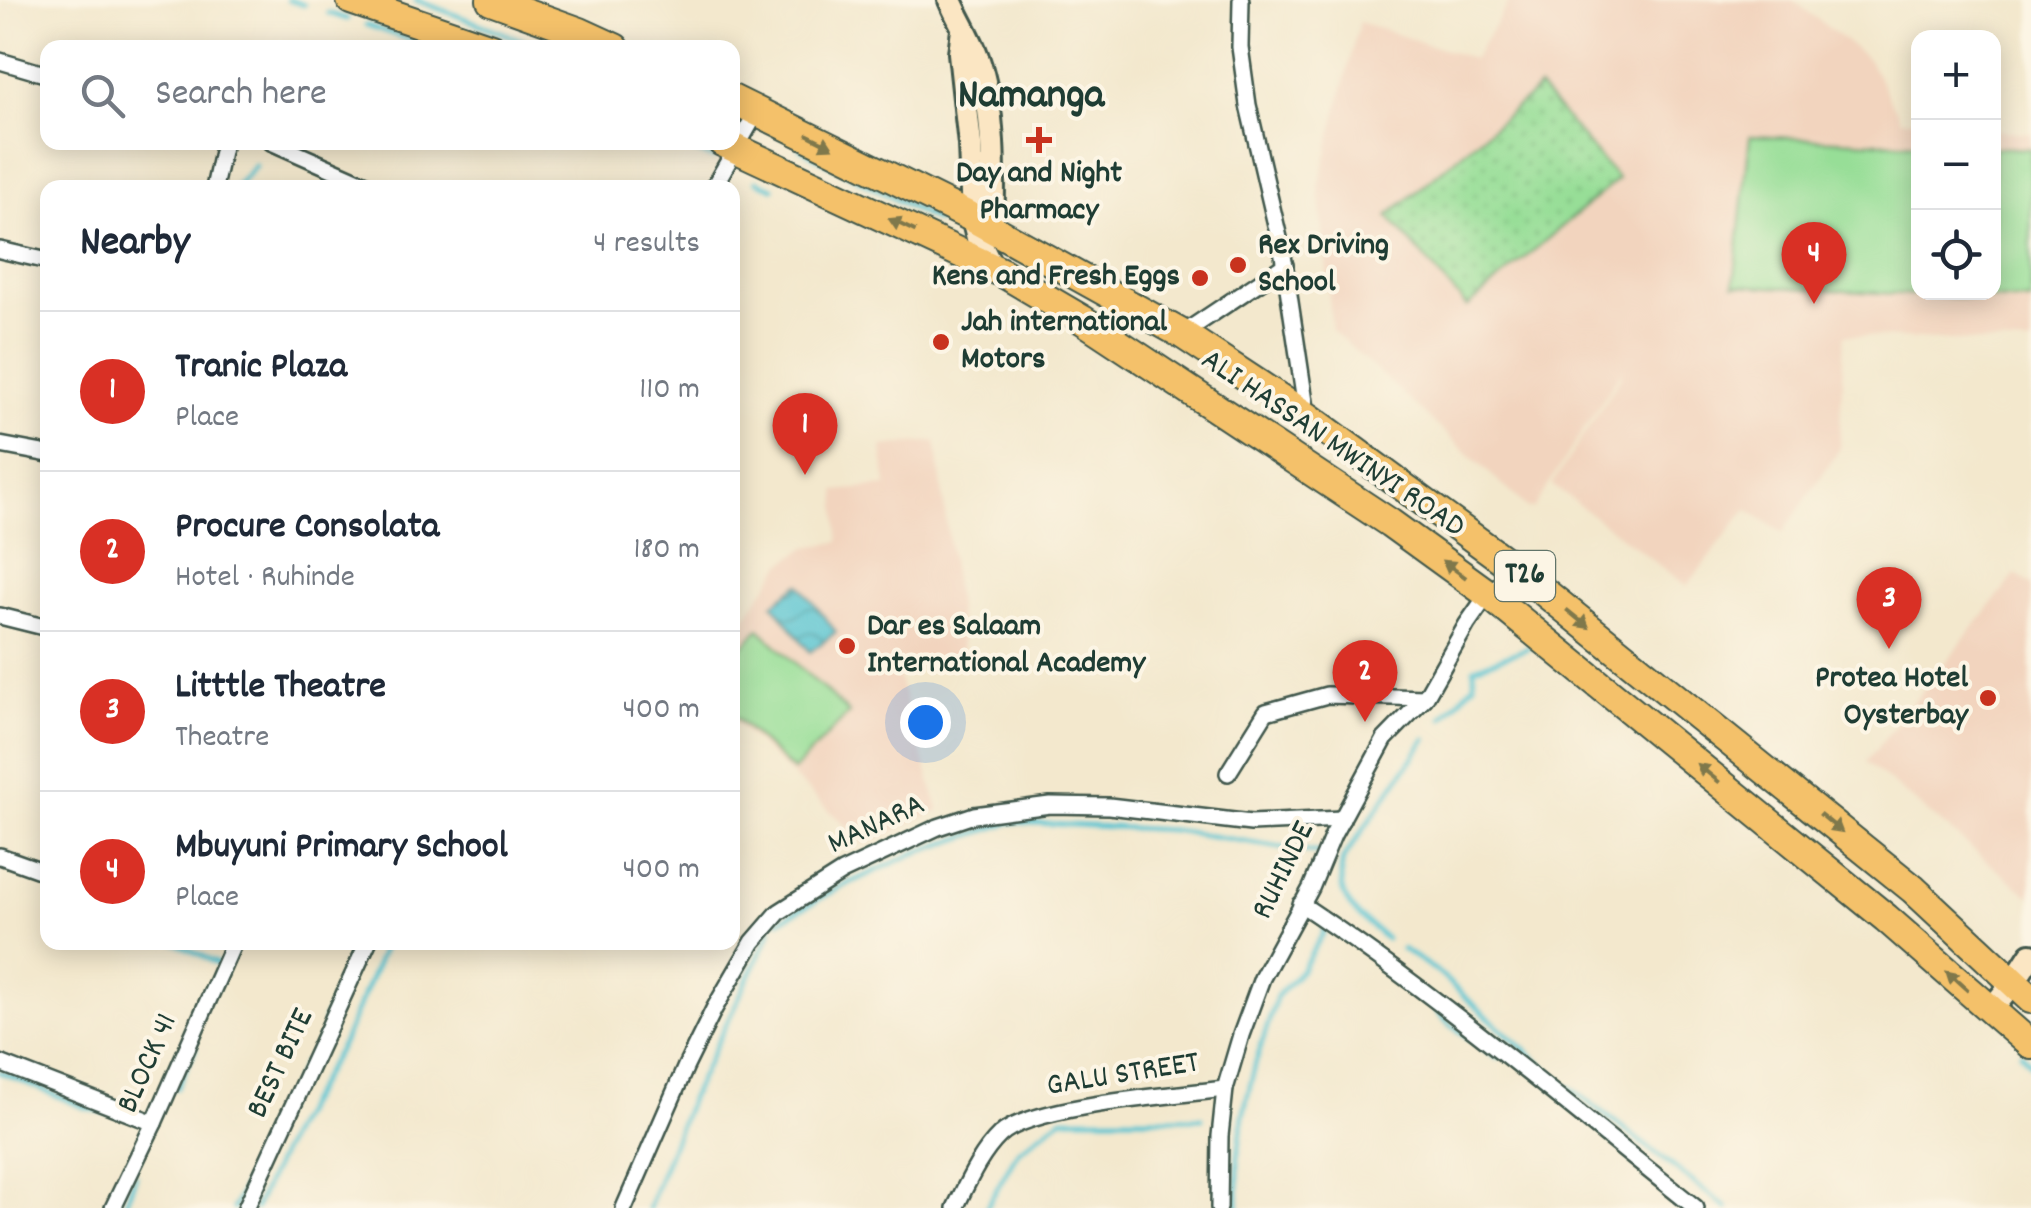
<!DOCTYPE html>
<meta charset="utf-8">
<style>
:root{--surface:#fff;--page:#f6f6f7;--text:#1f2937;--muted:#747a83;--line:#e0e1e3;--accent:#d93025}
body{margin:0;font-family:Dekko,sans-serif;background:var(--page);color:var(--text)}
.controls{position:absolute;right:30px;top:30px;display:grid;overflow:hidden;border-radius:20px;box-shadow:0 5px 25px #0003}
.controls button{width:90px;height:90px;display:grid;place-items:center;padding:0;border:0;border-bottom:2px solid var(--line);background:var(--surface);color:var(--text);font:50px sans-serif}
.you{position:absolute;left:925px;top:722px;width:35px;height:35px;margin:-25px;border:8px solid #fff;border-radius:50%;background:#1a73e8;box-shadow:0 0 0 15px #1a73e833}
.badge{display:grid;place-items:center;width:65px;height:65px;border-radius:50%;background:var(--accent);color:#fff;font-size:32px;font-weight:700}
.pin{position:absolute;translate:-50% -82px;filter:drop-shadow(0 2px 5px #0008)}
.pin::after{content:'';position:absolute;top:52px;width:35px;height:30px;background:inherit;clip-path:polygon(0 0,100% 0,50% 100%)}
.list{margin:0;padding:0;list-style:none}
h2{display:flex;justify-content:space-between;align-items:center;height:130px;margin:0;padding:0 40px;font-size:42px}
h2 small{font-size:32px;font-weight:400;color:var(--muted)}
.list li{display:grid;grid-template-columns:65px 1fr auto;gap:30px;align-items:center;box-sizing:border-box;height:160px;padding:0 40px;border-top:2px solid var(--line)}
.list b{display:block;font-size:38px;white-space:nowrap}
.list p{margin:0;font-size:32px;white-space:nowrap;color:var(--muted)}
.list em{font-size:32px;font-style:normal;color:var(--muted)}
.icon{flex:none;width:55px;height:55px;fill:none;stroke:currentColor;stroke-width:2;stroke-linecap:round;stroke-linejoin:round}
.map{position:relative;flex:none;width:2031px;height:1208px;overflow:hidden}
.search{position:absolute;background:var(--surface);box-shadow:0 5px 25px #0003;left:40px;top:40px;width:700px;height:110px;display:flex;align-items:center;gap:25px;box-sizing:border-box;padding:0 35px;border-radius:20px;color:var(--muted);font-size:38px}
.panel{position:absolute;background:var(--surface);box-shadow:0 5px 25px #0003;left:40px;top:180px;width:700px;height:770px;border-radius:20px}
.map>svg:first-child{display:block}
.built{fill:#f2d4be}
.grass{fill:#97de97;stroke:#5b8e66;stroke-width:2.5}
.park{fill:url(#park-dots);stroke:#5b8e66;stroke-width:2.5}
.water{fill:url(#water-waves);stroke:#3c8082;stroke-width:2.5}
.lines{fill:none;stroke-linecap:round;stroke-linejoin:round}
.stream{stroke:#58c4d1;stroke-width:5}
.street-casing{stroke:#3f574b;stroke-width:20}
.secondary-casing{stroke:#3f574b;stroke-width:28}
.highway-casing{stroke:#3f574b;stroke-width:32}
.street{stroke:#fff;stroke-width:15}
.secondary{stroke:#fbe6c3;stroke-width:22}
.highway{stroke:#f4c16a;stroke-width:28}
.oneway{fill:#7f784c}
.poi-dot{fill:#c8321e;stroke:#fcf5e5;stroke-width:4}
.labels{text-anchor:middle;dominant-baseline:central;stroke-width:8;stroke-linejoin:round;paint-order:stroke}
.shield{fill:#fcf5e5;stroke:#617469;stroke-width:2.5}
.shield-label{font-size:30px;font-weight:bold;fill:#1f3d34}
.poi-label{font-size:32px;font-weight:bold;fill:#1f3d34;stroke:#fcf5e5;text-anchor:start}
.street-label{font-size:32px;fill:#1f3d34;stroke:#fcf5e5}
.district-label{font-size:42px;font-weight:bold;fill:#1f3d34;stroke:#fcf5e5}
</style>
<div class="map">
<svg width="2031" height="1208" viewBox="0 0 2031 1208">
<defs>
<pattern id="park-dots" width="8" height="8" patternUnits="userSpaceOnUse" patternTransform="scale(2.5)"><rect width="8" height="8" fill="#97de97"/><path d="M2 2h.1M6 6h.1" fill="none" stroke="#82bf83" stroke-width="1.8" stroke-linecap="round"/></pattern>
<pattern id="water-waves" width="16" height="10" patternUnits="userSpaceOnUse" patternTransform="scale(2.5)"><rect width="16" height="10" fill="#58c4d1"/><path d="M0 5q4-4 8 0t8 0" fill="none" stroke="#48a0aa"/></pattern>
</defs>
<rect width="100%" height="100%" fill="#fcf5e5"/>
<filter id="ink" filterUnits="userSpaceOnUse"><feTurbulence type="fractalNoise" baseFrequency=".01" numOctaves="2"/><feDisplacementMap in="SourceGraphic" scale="20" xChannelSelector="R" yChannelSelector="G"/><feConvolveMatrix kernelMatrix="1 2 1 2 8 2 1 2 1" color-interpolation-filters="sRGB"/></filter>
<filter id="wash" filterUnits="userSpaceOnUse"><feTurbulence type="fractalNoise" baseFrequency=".0048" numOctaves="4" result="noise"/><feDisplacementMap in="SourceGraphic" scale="40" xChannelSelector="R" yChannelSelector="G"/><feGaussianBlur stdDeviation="2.25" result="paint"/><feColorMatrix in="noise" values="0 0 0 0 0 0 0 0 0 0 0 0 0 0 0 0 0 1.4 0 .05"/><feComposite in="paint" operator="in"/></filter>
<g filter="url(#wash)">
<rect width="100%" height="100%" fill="#f3e8cd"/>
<!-- built -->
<g class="built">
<path d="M 1511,0 L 1793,0 L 1868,59 L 1901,119 L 1918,121 L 1918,292 L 1994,292 L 1994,130 L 2031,133 L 2031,345 L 1844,335 L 1839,450 L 1783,533 L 1747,509 L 1687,586 L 1552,485 L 1620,378 L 1623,368 L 1533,509 L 1531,507 L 1529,509 L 1332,330 L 1319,186 L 1359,22 L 1473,59 Z"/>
<path d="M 936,441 L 963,655 L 893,660 L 939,810 L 865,844 L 733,720 L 732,637 L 782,564 L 807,547 L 839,542 L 836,491 L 887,486 L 882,447 Z"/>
<path d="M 2016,574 L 2031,585 L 2031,897 L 1866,762 Z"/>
</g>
<!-- grass -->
<g class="grass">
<path d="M 1750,136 L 1918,144 L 1918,292 L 1994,292 L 1994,147 L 2031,149 L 2031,301 L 1734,285 Z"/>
<path d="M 759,629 L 849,713 L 793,771 L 733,715 L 733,657 Z"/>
</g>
<!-- park -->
<path class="park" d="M 1539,88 L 1618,179 L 1467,307 L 1388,216 Z"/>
<!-- water -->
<path class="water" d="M 799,584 L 836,632 L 810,652 L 773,604 Z"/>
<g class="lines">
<!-- stream -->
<g class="stream">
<path d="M 288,0 L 304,5"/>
<path d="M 416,0 L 543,48"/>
<path d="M 328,13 L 347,19"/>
<path d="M 366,25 L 434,48"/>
<path d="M 671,142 L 712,158"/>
<path d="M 800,148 L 936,221"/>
<path d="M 756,181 L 773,188"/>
<path d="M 235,188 L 255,166"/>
<path d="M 1443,718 L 1474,684 L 1474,668 L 1531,647"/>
<path d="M 779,921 L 841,887 L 913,854 L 1011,822 L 1173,830 L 1320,853"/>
<path d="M 1386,939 C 1356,911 1334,904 1343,859 L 1426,739"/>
<path d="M 175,942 L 222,966"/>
<path d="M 1402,949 L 1435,970 L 1551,1073"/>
<path d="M 1436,1010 L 1448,1023 L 1498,1058"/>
<path d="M 324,1021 L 357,942"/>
<path d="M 2021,1053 L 2031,1065"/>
<path d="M 0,1072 L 86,1108 L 109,1113"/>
<path d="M 1569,1087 L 1727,1208"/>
<path d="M 177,1088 L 195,1049"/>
<path d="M 124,1208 L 136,1175"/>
<path d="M 233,1208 L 304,1063"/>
<path d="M 255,1208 L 292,1129 L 343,1042 L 386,942"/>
<path d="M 648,1208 L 690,1099 L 772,929"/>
<path d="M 986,1208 L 1018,1151 L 1062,1118 L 1202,1118"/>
<path d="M 1238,1208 L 1238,1156 L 1243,1116 L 1256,1061 L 1277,996 L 1301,970 L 1323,934 L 1324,925 L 1327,924"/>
</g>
</g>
</g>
<g filter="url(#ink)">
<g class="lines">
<!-- street casing -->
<g class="street-casing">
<g id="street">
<path d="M 1241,0 L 1240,47 L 1248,105 L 1283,255 L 1307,415"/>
<path d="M 0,61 L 48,75"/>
<path d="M 271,142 L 375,188"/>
<path d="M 214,188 L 224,142"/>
<path d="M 713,188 L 758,110"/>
<path d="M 0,250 L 48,261"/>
<path d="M 1182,334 L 1285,265"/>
<path d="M 0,445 L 48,454"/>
<path d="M 0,616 L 48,628"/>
<path d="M 1228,773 L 1266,712 L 1327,695 L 1425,698"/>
<path d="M 0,856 L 48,873"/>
<path d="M 1301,904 C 1439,996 1566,1104 1696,1208"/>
<path d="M 0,1063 L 154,1123"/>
<path d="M 113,1208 L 154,1123 L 234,942"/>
<path d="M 246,1208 L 368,942"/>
<path d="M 624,1208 L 686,1066 L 714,1009 L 753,942 L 779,912 L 842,872 L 938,827 L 974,815 L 1050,805 L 1109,806 L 1251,823 L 1342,819"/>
<path d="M 955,1208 C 967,1184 980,1154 1000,1135 C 1031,1105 1176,1095 1225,1089"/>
<path d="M 1219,1208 L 1220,1136 L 1225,1089 L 1241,1035 L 1262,978 L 1311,888 L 1333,835 L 1385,739 L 1425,698 L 1467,624 L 1488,594 L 1517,570"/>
</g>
</g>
<!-- secondary casing -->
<g class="secondary-casing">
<g id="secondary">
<path d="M 950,0 C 958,19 970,37 977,57 C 995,107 994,176 992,229"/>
<path d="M 963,30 L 960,53 L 970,145 L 973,218 L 979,242 L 991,266"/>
<path d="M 1990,1011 L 2013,983 L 2031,955"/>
</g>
</g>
<!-- highway casing -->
<g class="highway-casing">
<g id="highway">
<path d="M 351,0 L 491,48"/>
<path d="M 491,0 L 580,32 L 615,48"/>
<path d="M 732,99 L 973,218 L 1182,334 L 1308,417 L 1517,570 L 1913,889 L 2031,999"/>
<path d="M 722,142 L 1003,273 L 1083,320 L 1390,523 L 1488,594 L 1886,918 L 2031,1045"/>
</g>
</g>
<!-- street -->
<use href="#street" class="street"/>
<!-- secondary -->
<use href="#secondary" class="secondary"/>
<!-- highway -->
<use href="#highway" class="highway"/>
</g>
<!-- one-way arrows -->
<defs><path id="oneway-solid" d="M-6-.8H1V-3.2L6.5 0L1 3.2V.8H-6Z" transform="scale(2.5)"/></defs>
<g class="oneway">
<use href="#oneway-solid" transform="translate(820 141) rotate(27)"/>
<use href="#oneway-solid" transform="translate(902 225) rotate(-155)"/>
<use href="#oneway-solid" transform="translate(1454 569) rotate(-144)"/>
<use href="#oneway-solid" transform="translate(1578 619) rotate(39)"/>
<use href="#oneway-solid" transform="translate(1708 773) rotate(-141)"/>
<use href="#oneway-solid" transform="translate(1831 823) rotate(39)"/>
<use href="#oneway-solid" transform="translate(1957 981) rotate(-138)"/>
</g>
</g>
<!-- markers -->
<g class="poi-dot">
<path d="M1034 125h10v10h10v10h-10v10h-10v-10h-10v-10h10z"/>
<circle cx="1238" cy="265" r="10"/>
<circle cx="1200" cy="278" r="10"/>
<circle cx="941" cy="342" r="10"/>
<circle cx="847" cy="646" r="10"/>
<circle cx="1988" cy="698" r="10"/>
</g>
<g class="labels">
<!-- shield labels -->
<rect class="shield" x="1495" y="551" width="60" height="50" rx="8"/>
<g class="shield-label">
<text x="1525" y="576">T26</text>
</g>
<!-- poi labels -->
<g class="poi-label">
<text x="1039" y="175" text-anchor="middle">Day and Night<tspan x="1039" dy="37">Pharmacy</tspan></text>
<text x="1258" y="247">Rex Driving<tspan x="1258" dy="37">School</tspan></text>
<text x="1180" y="278" text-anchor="end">Kens and Fresh Eggs</text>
<text x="961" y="324">Jah international<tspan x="961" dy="37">Motors</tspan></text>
<text x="867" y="628">Dar es Salaam<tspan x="867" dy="37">International Academy</tspan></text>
<text x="1968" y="680" text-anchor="end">Protea Hotel<tspan x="1968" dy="37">Oysterbay</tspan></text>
</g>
<!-- street labels -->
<g class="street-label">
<text transform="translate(1332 445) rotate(34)">ALI HASSAN MWINYI ROAD</text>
<text transform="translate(877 826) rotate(-25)">MANARA</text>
<text transform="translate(1285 871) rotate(-64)">RUHINDE</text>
<text transform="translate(149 1064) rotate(-66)">BLOCK 41</text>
<text transform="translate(282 1064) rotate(-65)">BEST BITE</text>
<text transform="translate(1123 1076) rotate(-9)">GALU STREET</text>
</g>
<!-- district labels -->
<g class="district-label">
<text x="1031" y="98">Namanga</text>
</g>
</g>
</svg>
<div class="controls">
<button>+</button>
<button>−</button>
<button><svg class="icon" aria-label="locate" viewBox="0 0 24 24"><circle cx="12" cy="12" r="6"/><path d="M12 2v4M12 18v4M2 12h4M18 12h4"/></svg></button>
</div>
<div class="you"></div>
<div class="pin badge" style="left:805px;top:475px">1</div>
<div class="pin badge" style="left:1365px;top:722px">2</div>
<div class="pin badge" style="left:1889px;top:649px">3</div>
<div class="pin badge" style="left:1814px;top:304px">4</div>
<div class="search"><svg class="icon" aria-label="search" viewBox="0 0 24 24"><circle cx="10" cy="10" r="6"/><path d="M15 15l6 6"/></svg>Search here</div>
<section class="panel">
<h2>Nearby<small>4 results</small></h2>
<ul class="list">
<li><span class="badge">1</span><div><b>Tranic Plaza</b><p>Place</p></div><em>110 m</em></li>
<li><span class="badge">2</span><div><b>Procure Consolata</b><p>Hotel · Ruhinde</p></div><em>180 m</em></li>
<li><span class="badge">3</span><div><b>Litttle Theatre</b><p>Theatre</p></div><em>400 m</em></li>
<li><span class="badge">4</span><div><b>Mbuyuni Primary School</b><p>Place</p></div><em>400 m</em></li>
</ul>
</section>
</div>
